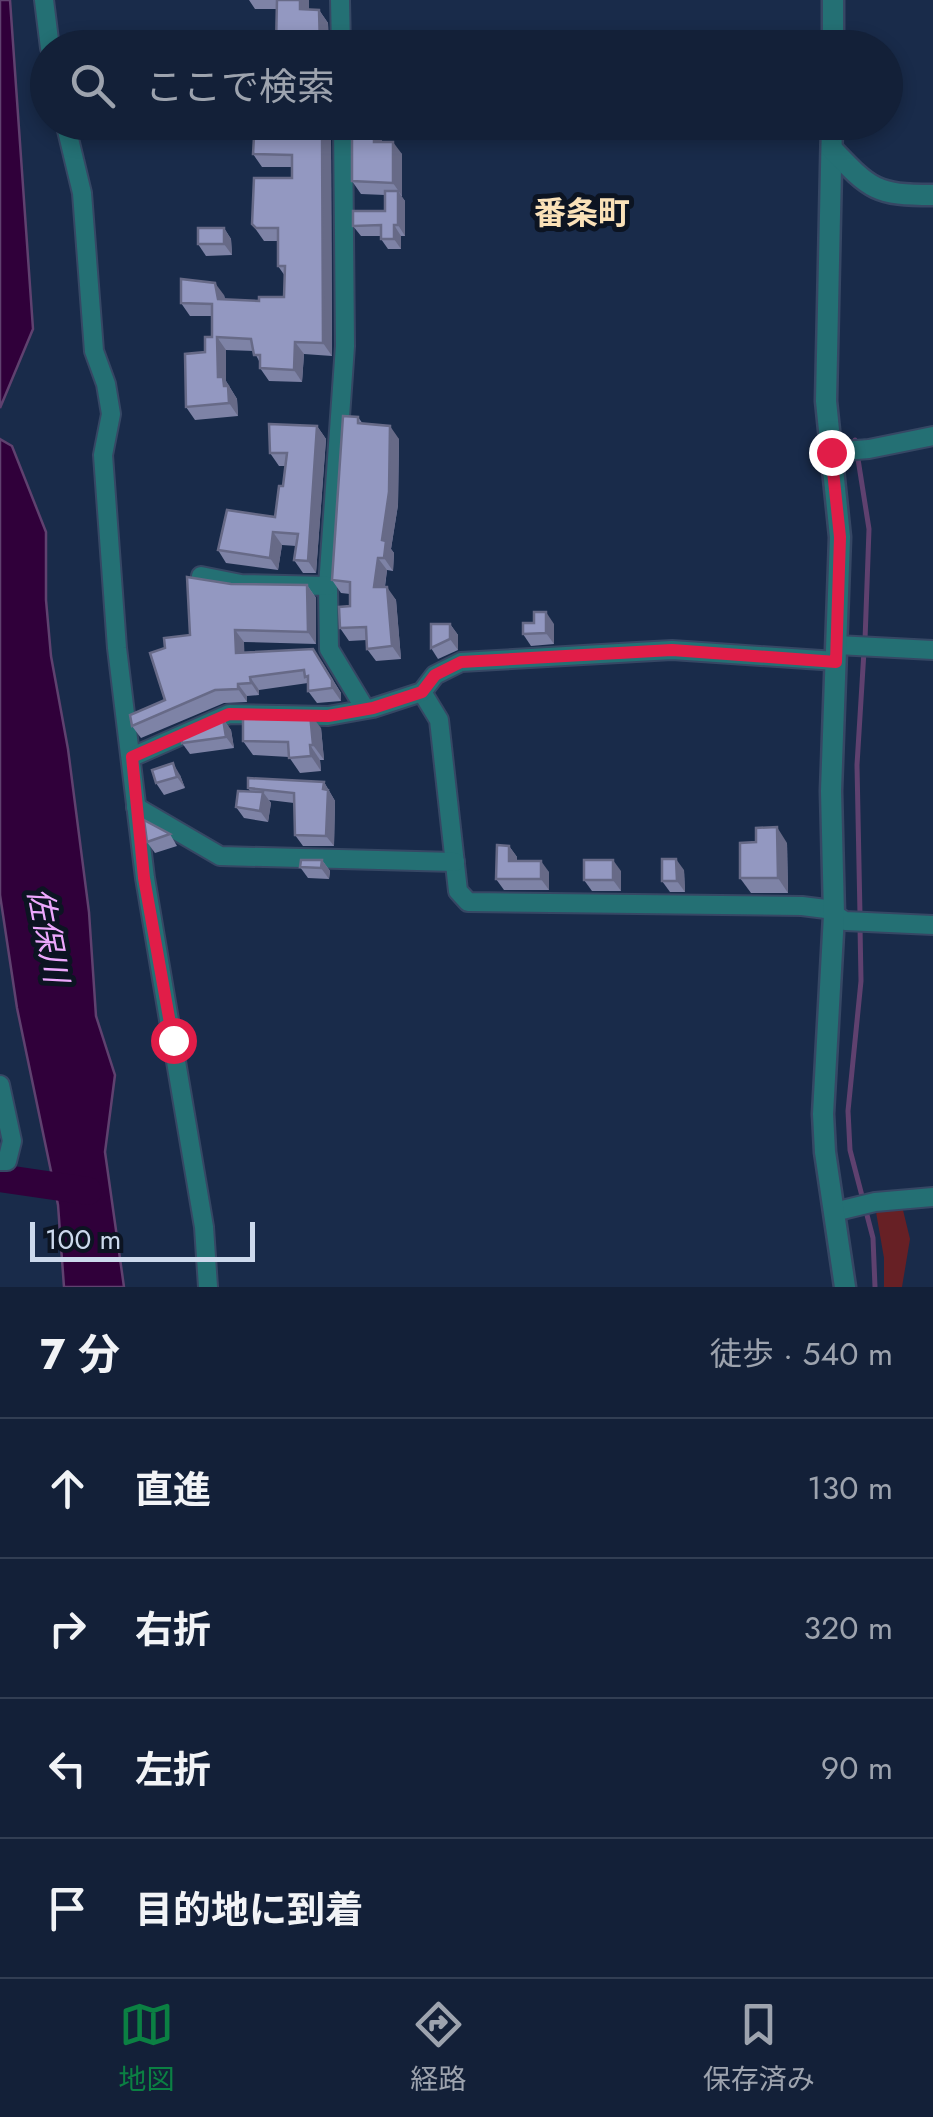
<!DOCTYPE html>
<html lang="ja">
<meta charset="utf-8">
<style>
:root{--surface:#132038;--page:#202d43;--text:#f1f3f6;--muted:#9da3ae;--line:#323e53;--accent:#0b8043}
body{margin:0;font-family:Jost,"Noto Sans JP",sans-serif;background:var(--page);color:var(--text)}
.scale{position:absolute;left:30px;bottom:25px;width:225px;box-sizing:border-box;padding-left:10px;border:5px solid #ccd9ec;border-top:0;font-size:28px;line-height:35px;white-space:nowrap;color:#ccd9ec;-webkit-text-stroke:8px #0c1422;paint-order:stroke}
.stop{position:absolute;width:30px;height:30px;margin:-22px;border:8px solid #e11d48;border-radius:50%;background:#fff}
.stop.end{background:#e11d48;border-color:#fff;box-shadow:0 2px 10px #0008}
.list{margin:0;padding:0;list-style:none}
h2{display:flex;justify-content:space-between;align-items:center;height:130px;margin:0;padding:0 40px;font-size:42px}
h2 small{font-size:32px;font-weight:400;color:var(--muted)}
.list li{display:grid;grid-template-columns:65px 1fr auto;gap:30px;align-items:center;box-sizing:border-box;height:140px;padding:0 40px;border-top:2px solid var(--line)}
.list b{display:block;font-size:38px;white-space:nowrap}
.list em{font-size:32px;font-style:normal;color:var(--muted)}
.icon{flex:none;width:55px;height:55px;fill:none;stroke:currentColor;stroke-width:2;stroke-linecap:round;stroke-linejoin:round}
.map{position:relative;flex:none;width:933px;height:1287px;overflow:hidden}
.search{position:absolute;background:var(--surface);box-shadow:0 5px 15px #0003;left:30px;right:30px;top:30px;height:110px;display:flex;align-items:center;gap:25px;box-sizing:border-box;padding:0 35px;border-radius:55px;color:var(--muted);font-size:38px}
.sheet{height:690px;background:var(--surface)}
nav{display:flex;justify-content:space-around;align-items:center;box-sizing:border-box;height:140px;border-top:2px solid var(--line);background:var(--surface);font-size:28px;color:var(--muted)}
nav a{display:grid;justify-items:center;gap:5px}
nav .on{color:var(--accent)}
.map>svg:first-child{display:block}
.green{fill:#672025}
.water{fill:#30003a;stroke:#5f416f;stroke-width:2.5}
.lines{fill:none;stroke-linecap:round;stroke-linejoin:round}
.stream{stroke:#5f416f;stroke-width:5}
.river{stroke:#30003a;stroke-width:28}
.minor-casing{stroke:#364764;stroke-width:22}
.tertiary-casing{stroke:#364764;stroke-width:25}
.minor{stroke:#247074;stroke-width:18}
.tertiary{stroke:#247074;stroke-width:20}
.wall{fill:#7e83a6}
.shaded-wall{fill:#676a87}
.building{fill:#9398c1;stroke:#676a87;stroke-width:2.5}
.route{stroke:#e11d48;stroke-width:12}
.labels{text-anchor:middle;dominant-baseline:central;stroke-width:10;stroke-linejoin:round;paint-order:stroke}
.neighbourhood-label{font-size:32px;font-weight:bold;fill:#fae1b8;stroke:#0c1422}
.water-label{font-size:32px;font-style:italic;fill:#eda8fd;stroke:#0c1422}
</style>
<div class="map">
<svg width="933" height="1287" viewBox="0 0 933 1287">
<rect width="100%" height="100%" fill="#192b4a"/>
<!-- green -->
<path class="green" d="M 893,1208 L 903,1210 L 910,1239 L 902,1287 L 884,1287 L 884,1258 L 876,1212 Z"/>
<!-- water -->
<g class="water">
<path d="M 0,0 L 10,0 L 33,329 L 0,408 Z"/>
<path d="M 0,439 L 12,446 L 46,532 L 46,600 L 51,656 L 68,749 L 89,912 L 96,1016 L 115,1075 L 105,1152 L 124,1287 L 64,1287 L 58,1205 L 17,1008 L 0,895 Z"/>
</g>
<g class="lines">
<!-- stream -->
<g class="stream">
<path d="M 855,440 L 869,529 L 865,640"/>
<path d="M 860,915 L 857,765 L 864,651"/>
<path d="M 860,926 L 861,981 L 848,1111 L 850,1150 L 873,1238 L 875,1287"/>
</g>
<!-- river -->
<path class="river" d="M 0,1178 L 88,1191"/>
<!-- minor casing -->
<g class="minor-casing">
<g id="minor">
<path d="M 44,0 L 50,48"/>
<path d="M 340,0 L 341,48"/>
<path d="M 65,122 L 82,193 L 94,351 L 106,384 L 111,414 L 103,455 L 117,648 L 145,878 L 204,1227 L 208,1287"/>
<path d="M 343,122 L 345,346 L 328,586 L 329,649 L 364,707"/>
<path d="M 831,452 L 869,449 L 933,436"/>
<path d="M 201,576 L 241,584 L 328,586"/>
<path d="M 837,645 L 933,650"/>
<path d="M 422,692 L 439,720 L 458,891 L 468,902 L 802,906 L 826,909 L 845,921 L 933,925"/>
<path d="M 132,757 L 229,714 L 328,716 L 373,708 L 422,692 L 435,675 L 461,662 L 672,650 L 836,661"/>
<path d="M 136,807 L 220,856 L 455,862"/>
<path d="M 0,1085 L 12,1141 L 7,1161 L 0,1161"/>
<path d="M 834,1212 L 875,1202 L 933,1197"/>
</g>
</g>
<!-- tertiary casing -->
<g class="tertiary-casing">
<g id="tertiary">
<path d="M 833,48 L 833,0"/>
<path d="M 832,122 L 826,401 L 840,537 L 831,791 L 834,915 L 823,1114 L 825,1152 L 845,1287"/>
<path d="M 832,149 C 871,190 876,195 933,195"/>
</g>
</g>
<!-- minor -->
<use href="#minor" class="minor"/>
<!-- tertiary -->
<use href="#tertiary" class="tertiary"/>
</g>
<!-- wall -->
<g class="wall">
<path d="M 249,0 L 309,0 L 309,9 L 319,10 L 328,23 L 329,48 L 278,48 L 276,46 L 277,9 L 255,9 Z"/>
<path d="M 322,127 L 331,139 L 332,356 L 304,354 L 302,382 L 269,381 L 260,368 L 260,363 L 254,351 L 226,350 L 226,381 L 237,399 L 238,416 L 195,420 L 186,407 L 205,352 L 212,337 L 212,316 L 190,316 L 181,303 L 224,295 L 225,299 L 259,301 L 284,297 L 285,276 L 278,266 L 278,241 L 264,241 L 252,224 L 292,178 L 292,167 L 262,167 L 253,154 L 281,137 Z"/>
<path d="M 347,132 L 379,137 L 383,142 L 402,154 L 402,196 L 401,196 L 405,201 L 405,236 L 401,236 L 401,249 L 388,249 L 381,239 L 381,236 L 361,236 L 353,226 L 385,211 L 385,195 L 361,194 L 352,181 L 352,139 Z"/>
<path d="M 224,228 L 231,239 L 232,255 L 206,256 L 198,244 Z"/>
<path d="M 358,417 L 363,424 L 399,439 L 398,505 L 391,549 L 394,553 L 393,571 L 387,570 L 385,587 L 396,600 L 401,659 L 376,661 L 367,649 L 367,640 L 349,641 L 340,628 L 350,606 L 350,594 L 341,593 L 332,580 Z"/>
<path d="M 317,426 L 326,439 L 316,573 L 303,573 L 294,560 L 296,546 L 282,545 L 278,570 L 226,563 L 218,550 L 275,517 L 283,486 L 286,466 L 279,466 L 270,453 Z"/>
<path d="M 231,584 L 307,585 L 316,598 L 316,644 L 244,642 L 244,653 L 322,662 L 341,693 L 341,701 L 317,703 L 308,691 L 308,683 L 259,690 L 259,695 L 247,696 L 247,702 L 224,703 L 141,738 L 132,726 L 165,700 L 190,635 Z"/>
<path d="M 534,623 L 554,624 L 554,644 L 531,646 L 523,634 Z"/>
<path d="M 450,624 L 458,635 L 458,650 L 438,659 L 431,648 Z"/>
<path d="M 223,719 L 231,730 L 234,748 L 190,754 L 182,743 Z"/>
<path d="M 321,728 L 324,760 L 320,760 L 321,771 L 300,773 L 289,757 L 253,755 L 243,741 Z"/>
<path d="M 180,775 L 185,788 L 164,795 L 156,783 Z"/>
<path d="M 324,782 L 335,801 L 334,846 L 303,846 L 295,835 L 294,803 L 269,800 L 271,803 L 268,822 L 244,818 L 236,807 L 250,791 L 248,788 Z"/>
<path d="M 170,834 L 177,846 L 155,853 L 147,842 Z"/>
<path d="M 756,842 L 787,843 L 788,893 L 751,893 L 740,878 Z"/>
<path d="M 509,846 L 517,857 L 517,861 L 549,872 L 549,890 L 504,890 L 496,879 Z"/>
<path d="M 322,860 L 330,871 L 329,879 L 308,878 L 300,867 Z"/>
<path d="M 684,870 L 685,892 L 670,892 L 662,881 Z"/>
<path d="M 621,871 L 621,891 L 592,891 L 584,880 Z"/>
</g>
<!-- shaded-wall -->
<g class="shaded-wall">
<path d="M 300,0 L 309,0 L 309,22 L 300,9 Z"/>
<path d="M 319,10 L 328,23 L 329,48 L 322,48 L 320,45 Z"/>
<path d="M 370,122 L 379,122 L 379,137 L 383,142 L 374,142 L 370,129 Z"/>
<path d="M 322,127 L 331,139 L 332,356 L 323,343 Z"/>
<path d="M 393,142 L 402,154 L 402,196 L 393,183 Z"/>
<path d="M 398,191 L 405,201 L 405,236 L 398,225 Z"/>
<path d="M 394,225 L 401,236 L 401,249 L 394,239 Z"/>
<path d="M 224,228 L 231,239 L 232,255 L 224,244 Z"/>
<path d="M 215,283 L 224,295 L 227,312 L 218,299 Z"/>
<path d="M 217,337 L 226,350 L 226,381 L 237,399 L 238,416 L 229,403 L 218,377 Z"/>
<path d="M 295,342 L 304,354 L 302,382 L 294,370 Z"/>
<path d="M 317,426 L 326,439 L 316,573 L 308,561 Z"/>
<path d="M 390,426 L 399,439 L 398,505 L 391,549 L 394,553 L 393,571 L 384,558 L 382,540 Z"/>
<path d="M 273,532 L 282,545 L 278,570 L 270,558 Z"/>
<path d="M 378,558 L 387,570 L 383,599 L 374,587 Z"/>
<path d="M 307,585 L 316,598 L 316,644 L 308,632 Z"/>
<path d="M 387,587 L 396,600 L 401,659 L 392,646 Z"/>
<path d="M 546,612 L 554,624 L 554,644 L 546,633 Z"/>
<path d="M 450,624 L 458,635 L 458,650 L 450,639 Z"/>
<path d="M 235,630 L 244,642 L 245,666 L 236,653 Z"/>
<path d="M 313,649 L 341,693 L 341,701 L 332,688 Z"/>
<path d="M 250,677 L 259,690 L 259,695 L 251,683 Z"/>
<path d="M 238,684 L 247,696 L 247,702 L 238,689 Z"/>
<path d="M 310,714 L 321,728 L 324,760 L 313,745 Z"/>
<path d="M 223,719 L 231,730 L 234,748 L 226,737 Z"/>
<path d="M 310,745 L 320,760 L 321,771 L 311,756 Z"/>
<path d="M 173,763 L 180,775 L 185,788 L 177,777 Z"/>
<path d="M 324,782 L 335,801 L 334,846 L 326,836 Z"/>
<path d="M 263,792 L 271,803 L 268,822 L 260,811 Z"/>
<path d="M 777,827 L 787,843 L 788,893 L 778,878 Z"/>
<path d="M 509,846 L 517,857 L 516,872 L 509,861 Z"/>
<path d="M 676,859 L 684,870 L 685,892 L 677,881 Z"/>
<path d="M 322,860 L 330,871 L 329,879 L 321,868 Z"/>
<path d="M 613,860 L 621,871 L 621,891 L 613,880 Z"/>
<path d="M 541,861 L 549,872 L 549,890 L 541,879 Z"/>
</g>
<!-- building -->
<g class="building">
<path d="M 277,0 L 300,0 L 300,9 L 319,10 L 320,45 L 276,46 Z"/>
<path d="M 347,122 L 370,122 L 370,129 L 374,129 L 374,142 L 393,142 L 393,183 L 352,181 L 352,132 L 347,132 Z"/>
<path d="M 281,126 L 322,127 L 323,343 L 295,342 L 294,370 L 260,368 L 260,355 L 254,355 L 251,339 L 217,337 L 218,377 L 223,377 L 224,386 L 228,386 L 229,403 L 186,407 L 185,354 L 205,352 L 205,337 L 212,337 L 212,304 L 181,303 L 181,279 L 215,283 L 218,299 L 259,301 L 259,297 L 284,297 L 285,266 L 278,266 L 278,228 L 256,228 L 252,224 L 254,178 L 292,178 L 292,155 L 253,154 L 254,137 L 281,137 Z"/>
<path d="M 385,191 L 398,191 L 398,225 L 394,225 L 394,239 L 381,239 L 381,225 L 353,226 L 353,211 L 385,211 Z"/>
<rect x="198" y="228" width="26" height="16"/>
<path d="M 343,416 L 358,417 L 358,423 L 390,426 L 389,492 L 382,540 L 386,541 L 384,558 L 378,558 L 374,587 L 387,587 L 392,646 L 367,649 L 366,627 L 340,628 L 339,607 L 350,606 L 350,582 L 332,580 Z"/>
<path d="M 269,424 L 317,426 L 308,561 L 294,560 L 298,534 L 273,532 L 270,558 L 218,550 L 227,510 L 275,517 L 279,486 L 283,486 L 287,453 L 270,453 Z"/>
<path d="M 187,577 L 231,584 L 307,585 L 308,632 L 235,630 L 236,653 L 313,649 L 332,680 L 332,688 L 308,691 L 308,676 L 305,677 L 304,670 L 250,677 L 251,683 L 238,684 L 238,689 L 215,690 L 132,726 L 130,715 L 165,700 L 150,653 L 165,648 L 164,638 L 190,635 Z"/>
<path d="M 534,612 L 546,612 L 546,633 L 523,634 L 523,623 L 534,623 Z"/>
<path d="M 431,624 L 450,624 L 450,639 L 431,648 Z"/>
<path d="M 310,714 L 313,745 L 310,745 L 311,756 L 289,758 L 288,742 L 243,741 L 243,715 Z"/>
<path d="M 216,719 L 223,719 L 226,737 L 182,743 L 181,734 Z"/>
<path d="M 173,763 L 177,777 L 156,783 L 152,770 Z"/>
<path d="M 248,778 L 324,782 L 323,789 L 328,790 L 326,836 L 295,835 L 294,793 L 248,788 Z"/>
<path d="M 238,791 L 263,792 L 260,811 L 236,807 Z"/>
<path d="M 144,820 L 170,834 L 147,842 Z"/>
<path d="M 777,827 L 778,878 L 740,878 L 740,843 L 756,842 L 756,828 Z"/>
<path d="M 497,845 L 509,846 L 509,861 L 541,861 L 541,879 L 496,879 Z"/>
<path d="M 662,859 L 676,859 L 677,881 L 662,881 Z"/>
<path d="M 301,860 L 322,860 L 321,868 L 300,867 Z"/>
<rect x="584" y="860" width="29" height="20"/>
</g>
<g class="lines">
<!-- route -->
<path class="route" d="M 173,1040 L 144,878 L 132,757 L 229,714 L 328,716 L 373,708 L 422,692 L 435,675 L 461,662 L 672,650 L 836,662 L 840,537 L 831,452"/>
</g>
<g class="labels">
<!-- neighbourhood labels -->
<g class="neighbourhood-label">
<text x="582" y="213">番条町</text>
</g>
<!-- water labels -->
<g class="water-label">
<text transform="translate(48 935) rotate(79)">佐保川</text>
</g>
</g>
</svg>
<div class="scale">100 m</div>
<div class="stop" style="left:173px;top:1040px"></div>
<div class="stop end" style="left:831px;top:452px"></div>
<div class="search"><svg class="icon" aria-label="search" viewBox="0 0 24 24"><circle cx="10" cy="10" r="6"/><path d="M15 15l6 6"/></svg>ここで検索</div>
</div>
<section class="sheet">
<h2>7 分<small>徒歩 · 540 m</small></h2>
<ul class="list">
<li><svg class="icon" aria-label="ahead" viewBox="0 0 24 24"><path d="M12 20V5M6 11l6-6 6 6"/></svg><div><b>直進</b></div><em>130 m</em></li>
<li><svg class="icon" aria-label="right" viewBox="0 0 24 24"><path d="M7 20v-9h11M14 6l5 5-5 5"/></svg><div><b>右折</b></div><em>320 m</em></li>
<li><svg class="icon" aria-label="left" viewBox="0 0 24 24"><path d="M17 20v-9H6M10 6l-5 5 5 5"/></svg><div><b>左折</b></div><em>90 m</em></li>
<li><svg class="icon" aria-label="arrive" viewBox="0 0 24 24"><path d="M6 21V4h12l-3 4 3 4H6"/></svg><div><b>目的地に到着</b></div></li>
</ul>
</section>
<nav>
<a class="on"><svg class="icon" aria-label="map" viewBox="0 0 24 24"><path d="M3 6l6-2 6 2 6-2v14l-6 2-6-2-6 2zM9 4v14M15 6v14"/></svg>地図</a>
<a><svg class="icon" aria-label="directions" viewBox="0 0 24 24"><path d="M12 3l9 9-9 9-9-9zM9 14v-3h6M13 9l2 2-2 2"/></svg>経路</a>
<a><svg class="icon" aria-label="saved" viewBox="0 0 24 24"><path d="M7 4h10v16l-5-4-5 4z"/></svg>保存済み</a>
</nav>
